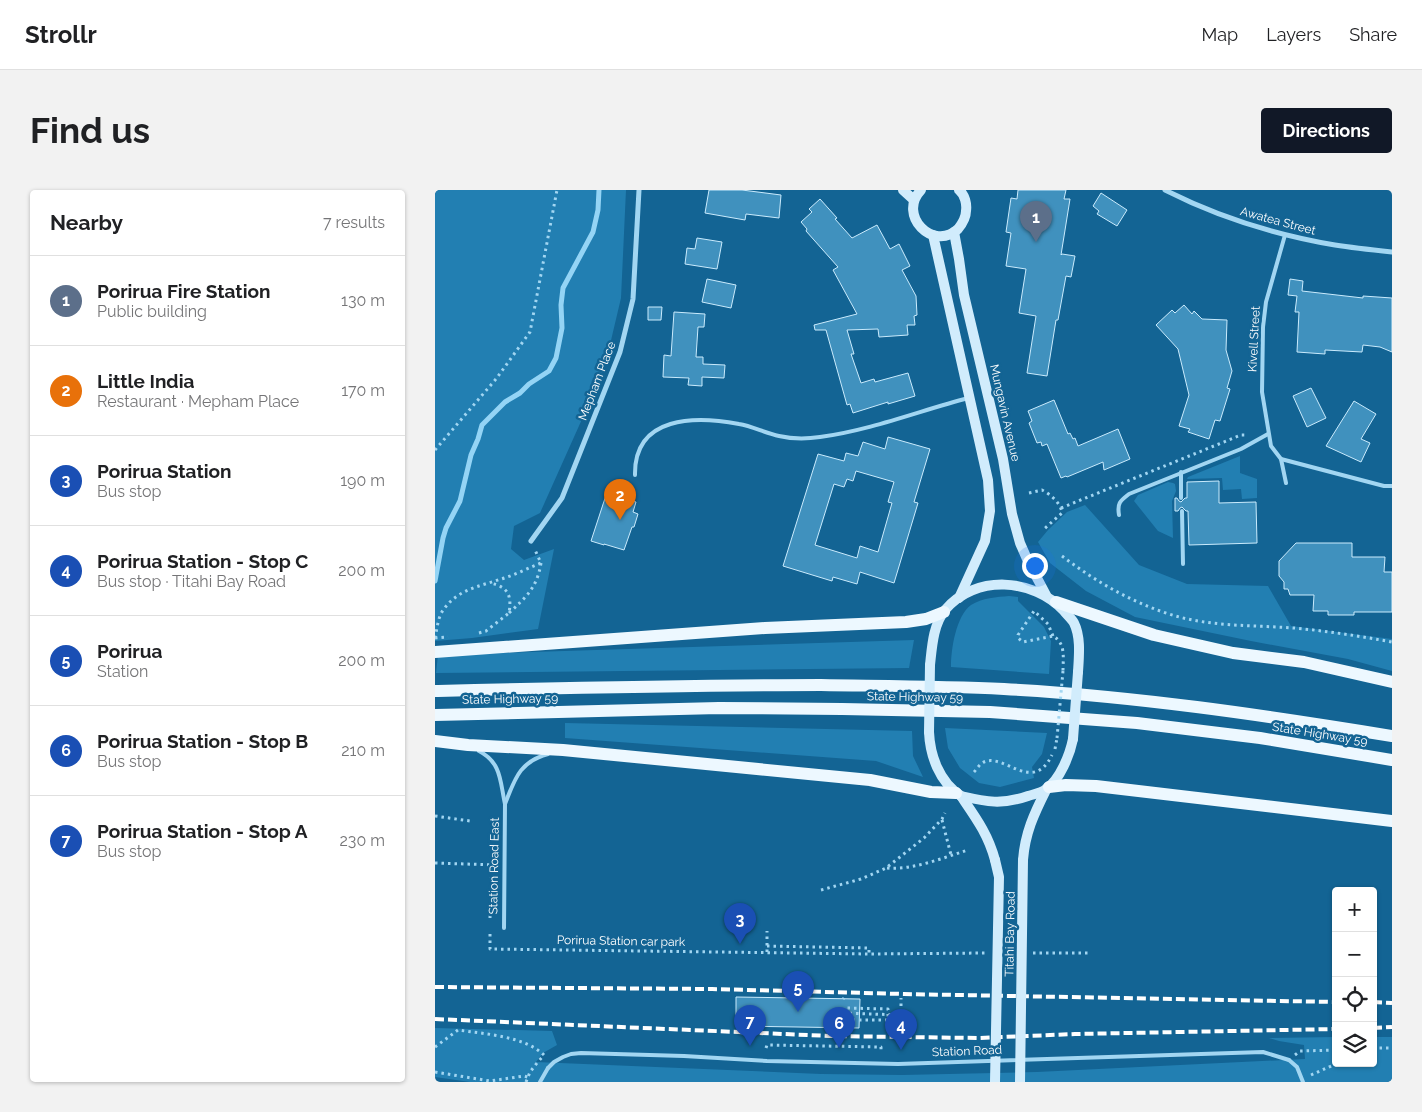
<!DOCTYPE html>
<meta charset="utf-8">
<style>
:root{--surface:#fff;--page:#f2f2f2;--text:#202124;--muted:#757577;--line:#e0e0e0;--accent:#111827}
body{margin:0;font-family:Raleway,sans-serif;background:var(--page);color:var(--text)}
.controls{position:absolute;right:15px;bottom:15px;display:grid;overflow:hidden;border-radius:5px;box-shadow:0 1px 4px #0004}
.controls button{width:45px;height:45px;display:grid;place-items:center;padding:0;border:0;border-bottom:1px solid var(--line);background:var(--surface);color:var(--text);font:25px sans-serif}
.you{position:absolute;left:599px;top:375px;width:18px;height:18px;margin:-12px;border:4px solid #fff;border-radius:50%;background:#1a73e8;box-shadow:0 0 0 8px #1a73e833}
.badge{display:grid;place-items:center;width:32px;height:32px;border-radius:50%;background:var(--accent);color:#fff;font-size:16px;font-weight:700}
.pin{position:absolute;translate:-50% -41px;filter:drop-shadow(0 1px 2px #0008)}
.pin::after{content:'';position:absolute;top:26px;width:18px;height:15px;background:inherit;clip-path:polygon(0 0,100% 0,50% 100%)}
.list{margin:0;padding:0;list-style:none}
h2{display:flex;justify-content:space-between;align-items:center;height:65px;margin:0;padding:0 20px;font-size:21px}
h2 small{font-size:16px;font-weight:400;color:var(--muted)}
.list li{display:grid;grid-template-columns:32px 1fr auto;gap:15px;align-items:center;box-sizing:border-box;height:90px;padding:0 20px;border-top:1px solid var(--line)}
.list b{display:block;font-size:19px;white-space:nowrap}
.list p{margin:0;font-size:16px;white-space:nowrap;color:var(--muted)}
.list em{font-size:16px;font-style:normal;color:var(--muted)}
.icon{flex:none;width:28px;height:28px;fill:none;stroke:currentColor;stroke-width:2;stroke-linecap:round;stroke-linejoin:round}
.map{position:relative;flex:none;width:957px;height:892px;overflow:hidden;border-radius:5px}
header{display:flex;align-items:center;gap:30px;box-sizing:border-box;height:70px;padding:0 25px;background:var(--surface);border-bottom:1px solid var(--line)}
header strong{font-size:24px}
nav{display:flex;gap:28px;margin-inline-start:auto;font-size:18px}
.intro{display:flex;align-items:center;justify-content:space-between;box-sizing:border-box;height:120px;padding:0 30px}
h1{margin:0;font-size:35px}
.button{padding:12px 22px;border-radius:5px;background:var(--accent);color:#fff;font-size:18px;font-weight:700}
main{display:flex;gap:30px;padding:0 30px}
aside{flex:1;background:var(--surface);border-radius:5px;box-shadow:0 1px 4px #0004}
.map>svg:first-child{display:block}
.green{fill:#227fb2}
.lines{fill:none;stroke-linecap:round;stroke-linejoin:round}
.stream{stroke:#94d4f5;stroke-width:5}
.building{fill:#4091be;stroke:#caebfd;fill-rule:evenodd}
.path{stroke:#a2d6f2;stroke-width:3;stroke-dasharray:2.5 4;stroke-linecap:butt}
.service{stroke:#a2d6f2;stroke-width:4}
.minor{stroke:#a2d6f2;stroke-width:5}
.secondary{stroke:#d1ecfc;stroke-width:10}
.primary{stroke:#edf8ff;stroke-width:12}
.rail{stroke:#fff;stroke-width:4;stroke-dasharray:9 4;stroke-linecap:butt}
.path-bridge{stroke:#a2d6f2;stroke-width:3;stroke-dasharray:2.5 4;stroke-linecap:butt}
.service-bridge{stroke:#a2d6f2;stroke-width:4}
.secondary-bridge{stroke:#d1ecfc;stroke-width:10}
.labels{text-anchor:middle;dominant-baseline:central;stroke-width:5;stroke-linejoin:round;paint-order:stroke}
.street-label{font-size:12px;fill:#fff;stroke:#136494}
</style>
<header>
<strong>Strollr</strong>
<nav><a>Map</a><a>Layers</a><a>Share</a></nav>
</header>
<div class="intro"><h1>Find us</h1><a class="button">Directions</a></div>
<main>
<aside>
<h2>Nearby<small>7 results</small></h2>
<ul class="list">
<li><span class="badge" style="background:#5c6f8a">1</span><div><b>Porirua Fire Station</b><p>Public building</p></div><em>130 m</em></li>
<li><span class="badge" style="background:#e8710a">2</span><div><b>Little India</b><p>Restaurant · Mepham Place</p></div><em>170 m</em></li>
<li><span class="badge" style="background:#1a4fb4">3</span><div><b>Porirua Station</b><p>Bus stop</p></div><em>190 m</em></li>
<li><span class="badge" style="background:#1a4fb4">4</span><div><b>Porirua Station - Stop C</b><p>Bus stop · Titahi Bay Road</p></div><em>200 m</em></li>
<li><span class="badge" style="background:#1a4fb4">5</span><div><b>Porirua</b><p>Station</p></div><em>200 m</em></li>
<li><span class="badge" style="background:#1a4fb4">6</span><div><b>Porirua Station - Stop B</b><p>Bus stop</p></div><em>210 m</em></li>
<li><span class="badge" style="background:#1a4fb4">7</span><div><b>Porirua Station - Stop A</b><p>Bus stop</p></div><em>230 m</em></li>
</ul>
</aside>
<div class="map">
<svg width="957" height="892" viewBox="0 0 957 892">
<rect width="100%" height="100%" fill="#136494"/>
<!-- green -->
<g class="green">
<path d="M 0,0 L 191,0 L 186,108 L 169,180 L 105,323 L 79,336 L 76,359 L 89,370 L 119,359 L 103,439 L 37,448 L 0,451 Z"/>
<path d="M 805,266 L 805,283 L 822,289 L 822,308 L 807,309 L 806,299 L 788,300 L 787,288 L 752,289 L 753,287 Z"/>
<path d="M 733,292 L 738,293 L 740,294 L 741,301 L 737,311 L 738,348 L 723,341 L 699,311 L 703,305 Z"/>
<path d="M 650,315 L 704,375 L 752,394 L 833,396 L 856,436 L 957,449 L 957,481 L 913,469 L 816,451 L 700,427 L 651,401 L 615,373 L 603,352 L 613,340 L 632,322 Z"/>
<path d="M 574,406 L 583,407 L 583,411 L 609,437 L 616,451 L 614,484 L 516,477 C 516,459 521,426 536,415 C 547,408 562,407 574,406 Z"/>
<path d="M 479,450 L 474,478 L 1,483 L 3,465 Z"/>
<path d="M 130,533 L 477,541 L 478,566 L 488,587 L 441,571 L 130,548 Z"/>
<path d="M 510,538 L 612,543 L 607,564 L 597,577 L 599,588 L 565,597 L 544,593 L 525,578 L 513,558 Z"/>
<path d="M 0,838 L 117,841 L 122,855 L 108,863 L 101,872 L 386,884 L 467,885 L 602,882 L 870,869 L 869,855 L 844,851 L 834,848 L 901,847 L 901,873 L 938,873 L 938,847 L 957,847 L 957,892 L 35,892 L 0,887 Z"/>
</g>
<g class="lines">
<!-- stream -->
<path class="stream" d="M 0,391 L 8,348 L 11,338 L 25,311 L 36,265 L 43,249 L 47,235 L 70,212 L 85,203 L 94,194 L 114,181 L 121,168 L 127,138 L 126,115 L 128,98 L 158,42 L 163,20 L 164,0"/>
</g>
<!-- building -->
<g class="building">
<path d="M 274,0 L 307,0 L 346,5 L 344,28 L 311,24 L 310,30 L 270,23 Z"/>
<path d="M 583,0 L 631,0 L 629,9 L 635,9 L 626,65 L 627,64 L 640,66 L 636,87 L 631,86 L 623,130 L 621,130 L 612,186 L 592,183 L 601,126 L 584,123 L 591,79 L 571,76 L 576,43 L 571,42 L 576,8 L 582,9 Z"/>
<path d="M 666,3 L 692,20 L 682,36 L 662,24 L 664,21 L 658,16 Z"/>
<path d="M 385,9 L 402,28 L 400,29 L 417,48 L 442,35 L 455,59 L 464,54 L 475,76 L 467,80 L 481,106 L 482,125 L 479,126 L 480,135 L 472,135 L 473,145 L 444,147 L 443,139 L 412,140 L 419,164 L 416,164 L 426,193 L 439,189 L 440,192 L 473,183 L 480,206 L 453,214 L 453,212 L 418,223 L 415,214 L 412,215 L 391,140 L 380,140 L 379,135 L 422,124 L 398,80 L 403,77 L 371,41 L 372,39 L 366,32 L 377,22 L 374,19 Z"/>
<path d="M 262,48 L 287,52 L 282,79 L 250,74 L 252,58 L 260,59 Z"/>
<path d="M 272,89 L 301,95 L 296,118 L 267,112 Z"/>
<path d="M 855,89 L 868,91 L 867,101 L 928,108 L 928,106 L 957,108 L 957,162 L 945,157 L 928,155 L 927,162 L 890,160 L 890,164 L 862,162 L 864,122 L 860,122 L 862,106 L 853,105 Z"/>
<path d="M 749,115 L 757,124 L 759,121 L 767,129 L 792,130 L 791,160 L 797,181 L 792,198 L 795,199 L 785,231 L 780,230 L 774,249 L 753,242 L 755,239 L 744,236 L 754,205 L 743,159 L 721,135 L 737,120 L 740,123 Z"/>
<path d="M 213,117 L 227,117 L 226,130 L 213,130 Z"/>
<path d="M 239,122 L 270,124 L 269,137 L 263,137 L 261,167 L 268,167 L 268,174 L 290,175 L 289,188 L 267,187 L 267,196 L 253,195 L 254,188 L 228,187 L 229,165 L 236,166 Z"/>
<path d="M 876,198 L 891,228 L 872,237 L 858,206 Z"/>
<path d="M 619,210 L 633,244 L 635,243 L 638,249 L 640,248 L 643,256 L 683,239 L 695,269 L 669,280 L 668,272 L 632,287 L 631,286 L 626,288 L 612,254 L 607,256 L 606,252 L 602,253 L 594,233 L 597,231 L 593,221 Z"/>
<path d="M 919,211 L 941,224 L 926,249 L 935,253 L 926,272 L 891,256 Z"/>
<path d="M 453,247 L 495,259 L 479,312 L 483,313 L 459,393 L 425,382 L 422,394 L 398,387 L 397,391 L 348,376 L 383,264 L 409,271 L 411,263 L 423,266 L 428,252 L 450,259 ZM 421,281 L 459,292 L 453,312 L 457,313 L 443,362 L 425,356 L 422,368 L 380,355 L 399,294 L 409,297 L 412,289 L 418,291 Z"/>
<path d="M 784,291 L 784,313 L 821,312 L 822,353 L 754,355 L 753,321 L 751,321 L 747,317 L 745,318 L 743,321 L 740,321 L 740,308 L 742,308 L 744,311 L 746,312 L 750,308 L 752,308 L 752,292 Z"/>
<path d="M 174,296 L 199,304 L 197,311 L 201,312 L 198,322 L 203,324 L 199,337 L 197,337 L 189,360 L 169,354 L 169,355 L 156,351 Z"/>
<path d="M 861,353 L 917,353 L 917,367 L 950,367 L 949,382 L 957,382 L 957,422 L 919,422 L 919,425 L 893,425 L 893,421 L 878,421 L 879,405 L 855,405 L 853,399 L 849,399 L 849,392 L 844,386 L 844,371 Z"/>
<path d="M 301,807 L 425,809 L 424,838 L 301,836 Z"/>
</g>
<g class="lines">
<!-- path -->
<g class="path">
<path d="M 0,260 L 61,189 L 95,142 L 122,0"/>
<path d="M 594,303 L 607,300 C 615,304 626,313 627,323 L 609,339"/>
<path d="M 626,318 L 806,245 L 811,245"/>
<path d="M 627,366 C 660,391 694,411 734,424 C 774,437 817,435 859,438 C 892,441 924,446 957,452"/>
<path d="M 74,423 C 91,407 102,398 106,373"/>
<path d="M 44,443 L 51,441 L 74,423 C 77,405 73,397 55,393"/>
<path d="M 618,446 L 613,434 L 599,421 L 583,445 L 583,448 L 588,452 L 618,446 C 631,453 628,468 628,481"/>
<path d="M 0,448 C 2,439 3,426 9,419 C 23,399 46,396 66,389 C 80,385 93,378 106,373 L 100,360"/>
<path d="M 620,559 L 622,548"/>
<path d="M 539,582 C 542,579 544,575 547,573 C 568,560 597,606 617,565"/>
<path d="M 0,626 L 35,631"/>
<path d="M 507,630 L 516,665"/>
<path d="M 0,673 L 62,675"/>
<path d="M 55,674 L 56,688"/>
<path d="M 452,678 C 479,680 507,668 533,660"/>
<path d="M 386,700 L 426,689 L 451,678 L 489,648 L 507,629 L 510,623"/>
<path d="M 55,728 L 56,704"/>
<path d="M 55,744 L 55,759 L 434,764 L 550,763"/>
<path d="M 332,756 L 434,758 L 434,764"/>
<path d="M 332,762 L 332,741"/>
<path d="M 598,763 L 655,763"/>
<path d="M 408,809 L 409,808"/>
<path d="M 408,823 L 465,825"/>
<path d="M 411,830 L 453,830 L 453,819 L 411,818"/>
<path d="M 466,842 L 466,808"/>
<path d="M 408,843 L 408,838"/>
<path d="M 0,857 L 23,840 C 50,844 89,846 109,865 L 102,873"/>
<path d="M 331,858 L 332,855 L 446,857 L 446,862"/>
<path d="M 938,858 L 957,858"/>
<path d="M 860,865 L 865,861 L 901,860"/>
<path d="M 0,882 L 55,891 L 89,886 L 96,888"/>
<path d="M 876,885 L 903,873"/>
</g>
<!-- service -->
<g class="service">
<path d="M 850,45 L 831,112 L 828,137 L 827,202 L 836,256 L 846,269 L 851,293"/>
<path d="M 846,269 L 949,296 L 957,296"/>
<path d="M 200,285 C 199,225 261,226 304,234 C 317,236 330,243 344,246 C 357,249 372,249 385,247 C 436,240 484,221 533,208"/>
<path d="M 746,308 L 746,282"/>
<path d="M 747,321 L 748,374"/>
<path d="M 684,325 C 682,313 685,311 694,304 L 806,259 L 833,244"/>
<path d="M 44,561 C 67,573 65,592 70,614 L 69,738"/>
<path d="M 70,614 C 80,589 84,572 113,564"/>
<path d="M 113,878 L 119,872 L 128,867 L 136,864 L 146,863 L 249,866 L 332,871 L 463,874 L 828,862 L 854,870"/>
</g>
<!-- minor -->
<g class="minor">
<path d="M 730,0 C 783,27 841,45 900,55 C 919,58 938,60 957,62"/>
<path d="M 96,351 L 127,308 L 185,162 L 198,109 L 204,0"/>
</g>
<!-- secondary -->
<g class="secondary">
<path d="M 468,0 L 479,10"/>
<path d="M 486,0 C 462,25 498,62 523,39 C 527,34 531,28 531,21 C 532,14 530,5 524,0"/>
<path d="M 519,42 L 524,69 L 529,105 L 568,269 L 577,324 L 585,353 L 592,369 L 611,405"/>
<path d="M 498,45 L 553,290 L 555,321 L 550,351 L 524,408"/>
<path d="M 495,475 C 497,457 498,435 510,420 C 540,384 599,388 629,421 C 632,425 637,429 639,433 C 646,447 644,466 643,482"/>
<path d="M 494,542 C 495,565 504,592 526,606 C 552,612 567,615 593,606 C 599,604 607,603 611,599 C 625,590 635,564 638,549"/>
<path d="M 526,606 C 541,628 553,644 560,670"/>
<path d="M 588,670 C 590,643 599,624 611,600"/>
</g>
<!-- primary -->
<g class="primary">
<path d="M 621,412 L 719,445 L 798,463 L 869,472 L 957,492"/>
<path d="M 0,462 L 330,438 L 471,432 L 491,429 L 509,422"/>
<path d="M 0,501 C 129,498 257,495 386,495 C 447,496 508,496 569,499 C 700,506 828,525 957,546"/>
<path d="M 0,525 L 284,518 L 407,519 L 555,522 L 702,533 L 825,548 L 957,570"/>
<path d="M 0,551 L 33,555 L 128,560 L 435,590 L 496,602 L 521,603"/>
<path d="M 614,597 L 631,595 L 661,596 L 957,631"/>
</g>
<!-- rail -->
<g class="rail">
<path d="M 0,797 L 277,799 L 469,804 L 901,812"/>
<path d="M 938,812 L 957,813"/>
<path d="M 0,829 L 395,846 L 543,848 L 640,844 L 901,839"/>
<path d="M 938,838 L 957,837"/>
</g>
<!-- path-bridge -->
<g class="path-bridge">
<path d="M 0,448 L 13,447"/>
<path d="M 622,548 L 628,481"/>
<path d="M 91,892 L 95,882 L 102,873"/>
</g>
<!-- service-bridge -->
<g class="service-bridge">
<path d="M 854,870 L 862,877 L 868,892"/>
<path d="M 105,892 L 113,878"/>
</g>
<!-- secondary-bridge -->
<g class="secondary-bridge">
<path d="M 494,542 L 495,475"/>
<path d="M 638,549 L 643,482"/>
<path d="M 560,892 L 564,687 L 560,670"/>
<path d="M 585,892 L 588,670"/>
</g>
</g>
<g class="labels">
<!-- street labels -->
<g class="street-label">
<text transform="translate(843 31) rotate(15)">Awatea Street</text>
<text transform="translate(819 149) rotate(-87)">Kivell Street</text>
<text transform="translate(162 191) rotate(-69)">Mepham Place</text>
<text transform="translate(570 223) rotate(77)">Mungavin Avenue</text>
<text transform="translate(480 507) rotate(1)">State Highway 59</text>
<text transform="translate(75 509) rotate(-1)">State Highway 59</text>
<text transform="translate(885 544) rotate(9)">State Highway 59</text>
<text transform="translate(59 676) rotate(-89)">Station Road East</text>
<text transform="translate(575 744) rotate(-89)">Titahi Bay Road</text>
<text transform="translate(186 751) rotate(1)">Porirua Station car park</text>
<text transform="translate(532 861) rotate(-2)">Station Road</text>
</g>
</g>
</svg>
<div class="controls">
<button>+</button>
<button>−</button>
<button><svg class="icon" aria-label="locate" viewBox="0 0 24 24"><circle cx="12" cy="12" r="6"/><path d="M12 2v4M12 18v4M2 12h4M18 12h4"/></svg></button>
<button><svg class="icon" aria-label="layers" viewBox="0 0 24 24"><path d="M12 4l9 5-9 5-9-5zM3 14l9 5 9-5"/></svg></button>
</div>
<div class="you"></div>
<div class="pin badge" style="left:601px;top:52px;background:#5c6f8a">1</div>
<div class="pin badge" style="left:185px;top:330px;background:#e8710a">2</div>
<div class="pin badge" style="left:305px;top:754px;background:#1a4fb4">3</div>
<div class="pin badge" style="left:466px;top:860px;background:#1a4fb4">4</div>
<div class="pin badge" style="left:363px;top:822px;background:#1a4fb4">5</div>
<div class="pin badge" style="left:404px;top:858px;background:#1a4fb4">6</div>
<div class="pin badge" style="left:315px;top:856px;background:#1a4fb4">7</div>
</div>
</main>
